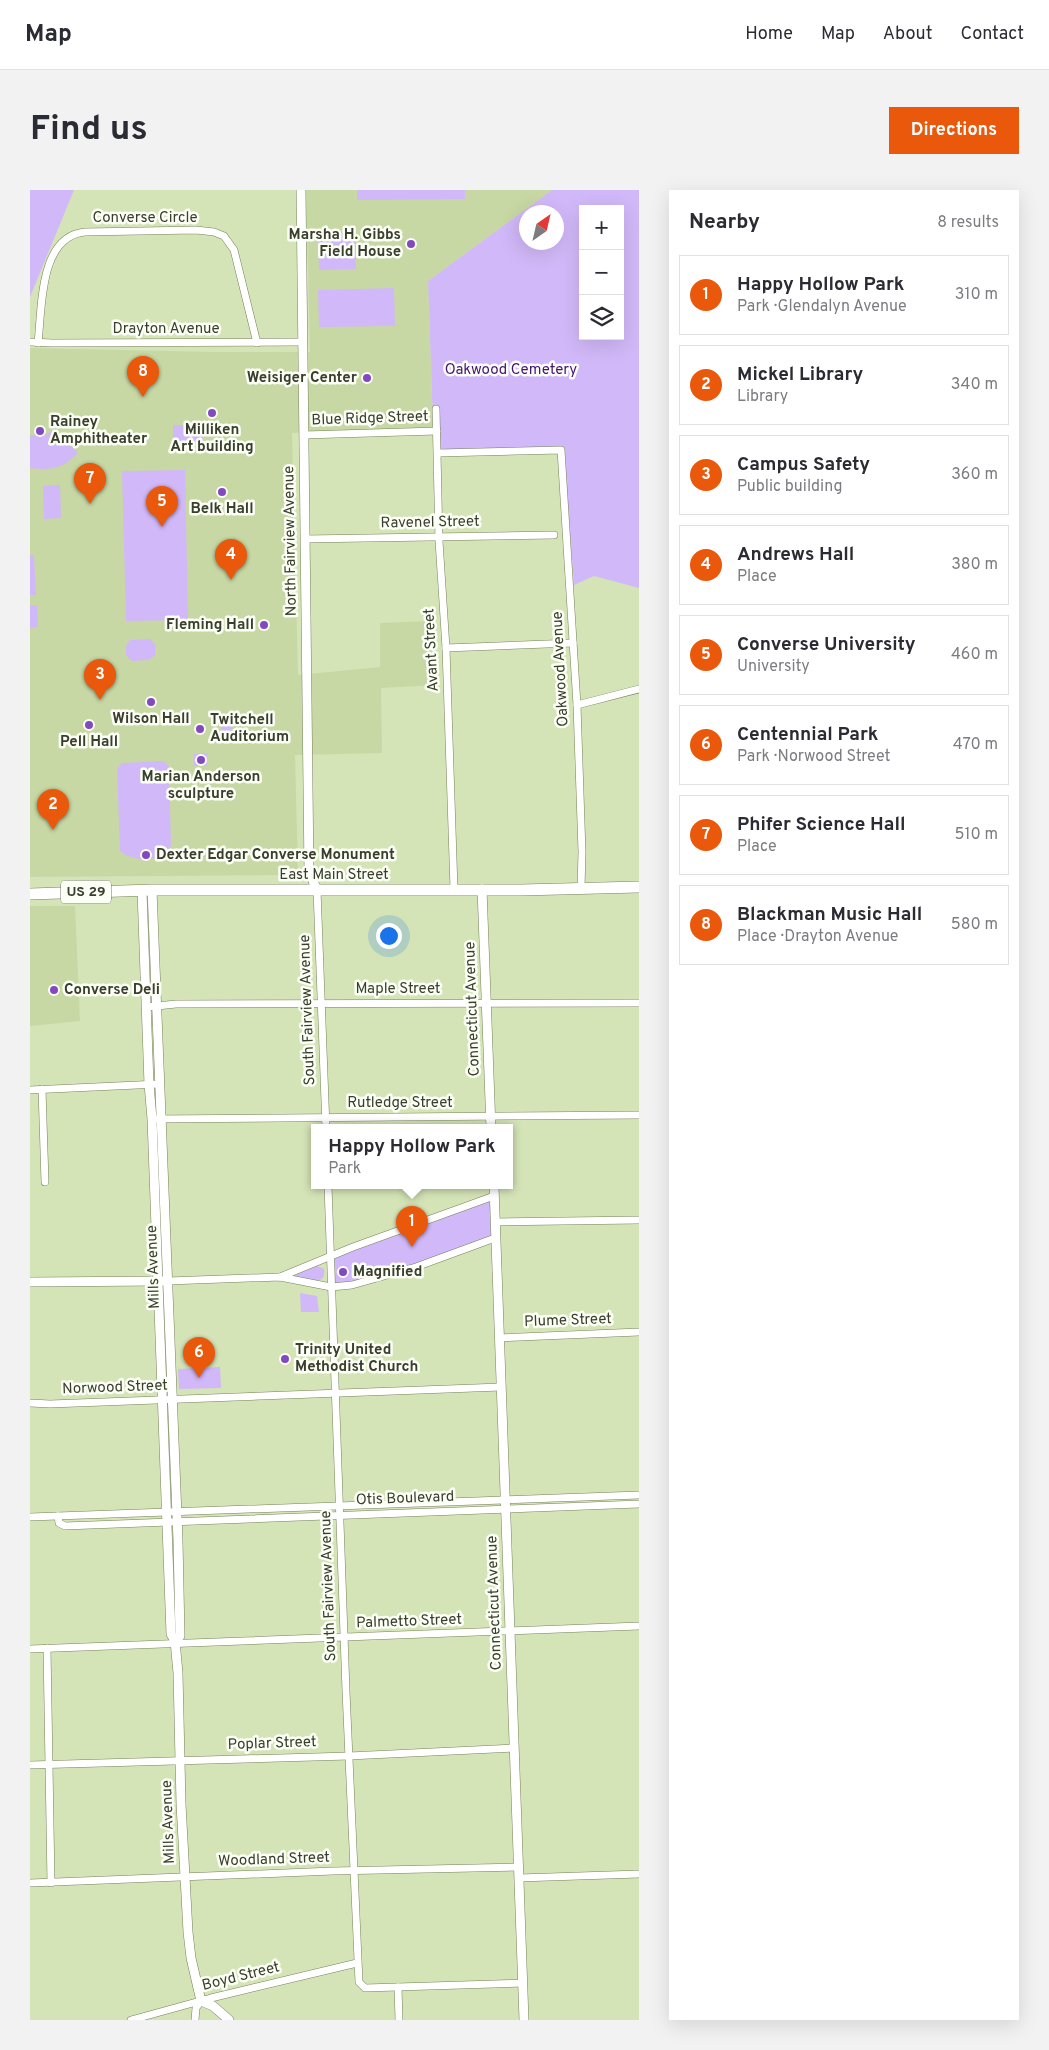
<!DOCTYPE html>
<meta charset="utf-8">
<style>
:root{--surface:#fff;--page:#f2f2f3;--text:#2b2b33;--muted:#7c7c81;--line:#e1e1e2;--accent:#ea580c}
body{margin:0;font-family:Overpass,sans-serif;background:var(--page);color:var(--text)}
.controls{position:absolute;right:15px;top:15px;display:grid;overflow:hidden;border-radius:0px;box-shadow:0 5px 20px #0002}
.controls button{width:45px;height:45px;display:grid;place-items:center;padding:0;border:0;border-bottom:1px solid var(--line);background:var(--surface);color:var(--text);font:25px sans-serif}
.compass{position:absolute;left:489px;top:15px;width:45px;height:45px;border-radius:50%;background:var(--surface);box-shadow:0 5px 20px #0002;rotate:34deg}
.you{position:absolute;left:358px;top:745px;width:18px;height:18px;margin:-12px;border:4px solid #fff;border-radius:50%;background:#1a73e8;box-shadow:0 0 0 8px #1a73e833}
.badge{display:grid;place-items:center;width:32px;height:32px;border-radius:50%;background:var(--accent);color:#fff;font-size:16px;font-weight:700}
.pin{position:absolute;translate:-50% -41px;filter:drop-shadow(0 1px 2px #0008)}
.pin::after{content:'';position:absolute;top:26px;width:18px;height:15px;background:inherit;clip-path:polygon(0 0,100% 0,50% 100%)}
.popup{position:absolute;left:281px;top:934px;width:202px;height:65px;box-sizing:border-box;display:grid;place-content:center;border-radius:0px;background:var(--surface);filter:drop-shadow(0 1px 4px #0005);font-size:16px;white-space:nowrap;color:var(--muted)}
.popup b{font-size:19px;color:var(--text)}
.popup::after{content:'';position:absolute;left:50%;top:100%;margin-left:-10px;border:10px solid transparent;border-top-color:var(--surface)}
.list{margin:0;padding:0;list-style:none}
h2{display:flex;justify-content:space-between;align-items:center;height:65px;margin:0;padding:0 20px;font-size:21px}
h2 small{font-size:16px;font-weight:400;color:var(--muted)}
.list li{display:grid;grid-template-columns:32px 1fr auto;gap:15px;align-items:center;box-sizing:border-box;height:80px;margin:0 10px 10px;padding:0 10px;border:1px solid var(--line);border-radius:0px}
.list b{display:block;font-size:19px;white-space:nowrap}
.list p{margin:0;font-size:16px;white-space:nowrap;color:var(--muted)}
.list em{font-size:16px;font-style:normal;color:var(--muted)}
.icon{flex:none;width:28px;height:28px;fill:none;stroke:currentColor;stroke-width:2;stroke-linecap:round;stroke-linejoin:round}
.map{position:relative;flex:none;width:609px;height:1830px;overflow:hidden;border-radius:0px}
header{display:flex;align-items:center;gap:30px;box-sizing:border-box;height:70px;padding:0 25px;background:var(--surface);border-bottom:1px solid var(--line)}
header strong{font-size:24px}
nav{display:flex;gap:28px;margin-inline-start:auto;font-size:18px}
.intro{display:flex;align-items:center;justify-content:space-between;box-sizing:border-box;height:120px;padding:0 30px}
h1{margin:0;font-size:35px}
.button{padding:12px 22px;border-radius:0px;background:var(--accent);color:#fff;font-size:18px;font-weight:700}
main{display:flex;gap:30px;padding:0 30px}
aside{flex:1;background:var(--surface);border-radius:0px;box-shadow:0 5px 20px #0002}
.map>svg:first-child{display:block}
.built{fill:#c7d8a4}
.green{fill:#d1b8f8;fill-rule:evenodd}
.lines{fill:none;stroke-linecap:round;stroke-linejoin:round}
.minor-casing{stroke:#758259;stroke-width:8}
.tertiary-casing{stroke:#758259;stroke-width:10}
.primary-casing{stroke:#758259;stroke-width:12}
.minor{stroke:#fff;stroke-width:7}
.tertiary{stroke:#fff;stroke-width:9}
.primary{stroke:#fff;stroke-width:11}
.poi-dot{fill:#8249c0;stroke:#fcfff6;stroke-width:2}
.labels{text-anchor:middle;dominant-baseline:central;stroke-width:5;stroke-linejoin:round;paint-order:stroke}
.shield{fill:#fcfff6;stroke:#747869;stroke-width:1}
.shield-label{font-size:14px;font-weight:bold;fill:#393e2d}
.street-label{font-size:15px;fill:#393e2d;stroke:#fcfff6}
.poi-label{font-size:15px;font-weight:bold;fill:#393e2d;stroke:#fcfff6;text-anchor:start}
.park-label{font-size:15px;fill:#471375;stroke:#fcfff6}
</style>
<header>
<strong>Map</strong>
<nav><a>Home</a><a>Map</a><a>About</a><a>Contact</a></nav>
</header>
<div class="intro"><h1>Find us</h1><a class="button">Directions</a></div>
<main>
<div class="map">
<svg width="609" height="1830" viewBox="0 0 609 1830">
<rect width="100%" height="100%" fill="#d5e4b7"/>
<!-- built -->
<g class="built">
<path d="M 276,0 L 522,0 L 398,91 L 403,237 L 262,243 L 268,485 L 350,477 L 350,433 L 403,431 L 406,495 L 351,498 L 352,563 L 265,565 L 268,685 L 0,687 L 0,158 L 186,162 L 280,162 Z"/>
<path d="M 0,716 L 45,716 L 50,831 L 0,836 Z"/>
</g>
<!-- green -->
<g class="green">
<path d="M 0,0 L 44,0 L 0,107 Z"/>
<path d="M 327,0 L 435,0 L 435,9 L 327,10 Z"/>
<path d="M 522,0 L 609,0 L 609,398 L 564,386 L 544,395 L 533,257 L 404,261 L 398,91 ZM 553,19 L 590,19 L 590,146 L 553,146 ZM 497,22 L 526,22 L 526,52 L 497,52 Z"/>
<path d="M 326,42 L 326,79 L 289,80 L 288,43 Z"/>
<path d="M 364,98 L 365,136 L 289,137 L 288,100 Z"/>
<path d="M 143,235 L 173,235 L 173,251 L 143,252 Z"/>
<path d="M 23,240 L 48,263 C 34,278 20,281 0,278 L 0,245 L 15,245 Z"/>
<path d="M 155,280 L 158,430 L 96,431 L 92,281 Z"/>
<path d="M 30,295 L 31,328 L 14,329 L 13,296 Z"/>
<path d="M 0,365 L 4,365 L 6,405 L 0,405 Z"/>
<path d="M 0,415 L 7,415 L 8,437 L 0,438 Z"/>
<path d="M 120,449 L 125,454 L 125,465 L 119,470 L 102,471 L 96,465 L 96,456 L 100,450 Z"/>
<path d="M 193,526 L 205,526 L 208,528 L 198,545 L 190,545 Z"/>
<path d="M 177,563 L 177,576 L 164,576 L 164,564 Z"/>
<path d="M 134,571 L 139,577 L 141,655 L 136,665 C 120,670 104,672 90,661 L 87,578 L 92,573 Z"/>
<path d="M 464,1006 L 465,1048 L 386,1077 L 301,1097 L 300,1066 Z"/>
<path d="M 285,1075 L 294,1079 C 297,1098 274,1089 263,1087 L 263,1085 Z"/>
<path d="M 270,1103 L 287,1106 L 289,1122 L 271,1122 Z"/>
<path d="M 190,1177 L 191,1198 L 149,1199 L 148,1179 Z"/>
</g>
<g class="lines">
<!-- minor casing -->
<g class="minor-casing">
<g id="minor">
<path d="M 0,152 L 22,153 L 273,152"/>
<path d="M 8,153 C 12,118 9,46 55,42 L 166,40 L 184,42 L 194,46 L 204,60 L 227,153"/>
<path d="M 406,219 L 409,351 L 416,458 L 424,699"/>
<path d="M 274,245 L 407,241"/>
<path d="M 408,263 L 531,260 L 547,515 L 552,662 L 551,698"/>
<path d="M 275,349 L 524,345"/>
<path d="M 416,458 L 543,453"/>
<path d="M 547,515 L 609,499"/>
<path d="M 287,700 L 296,938"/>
<path d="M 117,817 L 146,814 L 609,813"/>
<path d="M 12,899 L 15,992"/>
<path d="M 0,900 L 129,894"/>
<path d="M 122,929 L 609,925"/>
<path d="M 298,996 L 316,1501 L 329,1792 L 335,1798 L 493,1793"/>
<path d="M 465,1032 L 609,1030"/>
<path d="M 250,1087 L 323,1057 L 464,1006"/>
<path d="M 138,1091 L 250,1087 L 301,1097 L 322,1095 L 386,1077 L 465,1048"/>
<path d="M 469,1148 L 609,1142"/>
<path d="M 0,1213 L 20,1214 L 471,1197"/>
<path d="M 28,1326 L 29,1333 L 35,1336 L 609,1314"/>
<path d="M 0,1327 L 609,1305"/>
<path d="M 17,1458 L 21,1693"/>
<path d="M 0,1459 L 609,1436"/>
<path d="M 0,1575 L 319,1566 L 484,1558"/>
<path d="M 489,1688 L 609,1684"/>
<path d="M 0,1693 L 303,1681 L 489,1677"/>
<path d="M 368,1797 L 369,1830"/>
<path d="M 101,1830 L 181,1808 L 327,1773"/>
<path d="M 165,1830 L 166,1818 L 171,1811"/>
</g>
</g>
<!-- tertiary casing -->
<g class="tertiary-casing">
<g id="tertiary">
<path d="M 271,0 L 279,682 L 287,700"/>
<path d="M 452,699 L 461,938"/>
<path d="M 122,700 L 148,1351 L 150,1446 L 145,1451"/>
<path d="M 112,701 L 119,894 L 122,929 L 141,1444 L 145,1451 L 148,1483 L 151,1614 L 158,1742 L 161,1768 L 171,1811 L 183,1816 L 199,1830"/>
<path d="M 464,996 L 494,1830"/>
<path d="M 0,1092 L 132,1091"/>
</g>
</g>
<!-- primary casing -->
<g class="primary-casing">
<path id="primary" d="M 0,704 L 122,700 L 491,700 L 609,697"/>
</g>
<!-- minor -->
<use href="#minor" class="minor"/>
<!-- tertiary -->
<use href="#tertiary" class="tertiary"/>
<!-- primary -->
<use href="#primary" class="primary"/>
</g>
<!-- markers -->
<g class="poi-dot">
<circle cx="381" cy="54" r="5"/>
<circle cx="337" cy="188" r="5"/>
<circle cx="182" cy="223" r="5"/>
<circle cx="10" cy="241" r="5"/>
<circle cx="192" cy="302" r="5"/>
<circle cx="234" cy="435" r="5"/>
<circle cx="121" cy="512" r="5"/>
<circle cx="59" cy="535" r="5"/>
<circle cx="170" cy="539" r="5"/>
<circle cx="171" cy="570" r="5"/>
<circle cx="116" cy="665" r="5"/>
<circle cx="24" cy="800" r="5"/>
<circle cx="313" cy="1082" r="5"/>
<circle cx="255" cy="1169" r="5"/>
</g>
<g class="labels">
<!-- shield labels -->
<rect class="shield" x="31" y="690.5" width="50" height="23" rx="4"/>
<g class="shield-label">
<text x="56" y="702">US 29</text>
</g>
<!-- street labels -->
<g class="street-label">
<text x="115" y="28">Converse Circle</text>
<text x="136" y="139">Drayton Avenue</text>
<text transform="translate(340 229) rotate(-2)">Blue Ridge Street</text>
<text transform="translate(400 333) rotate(-1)">Ravenel Street</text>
<text transform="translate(261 351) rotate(-91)">North Fairview Avenue</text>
<text transform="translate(402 460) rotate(-93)">Avant Street</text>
<text transform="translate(531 479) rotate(-93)">Oakwood Avenue</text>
<text x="304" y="685">East Main Street</text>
<text x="368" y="799">Maple Street</text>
<text transform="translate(443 819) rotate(-92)">Connecticut Avenue</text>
<text transform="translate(278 820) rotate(-92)">South Fairview Avenue</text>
<text x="370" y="913">Rutledge Street</text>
<text transform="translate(124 1077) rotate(-92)">Mills Avenue</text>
<text transform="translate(538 1131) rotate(-2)">Plume Street</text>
<text transform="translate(85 1198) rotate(-2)">Norwood Street</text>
<text transform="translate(375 1309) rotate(-2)">Otis Boulevard</text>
<text transform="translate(299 1396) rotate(-92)">South Fairview Avenue</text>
<text transform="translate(465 1413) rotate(-92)">Connecticut Avenue</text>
<text transform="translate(379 1432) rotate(-2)">Palmetto Street</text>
<text transform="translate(242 1554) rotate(-2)">Poplar Street</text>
<text transform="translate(139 1632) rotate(-92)">Mills Avenue</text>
<text transform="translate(244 1670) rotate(-2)">Woodland Street</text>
<text transform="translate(211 1787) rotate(-14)">Boyd Street</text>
</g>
<!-- poi labels -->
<g class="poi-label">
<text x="371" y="45" text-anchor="end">Marsha H. Gibbs<tspan x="371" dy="17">Field House</tspan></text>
<text x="327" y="188" text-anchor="end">Weisiger Center</text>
<text x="20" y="232">Rainey<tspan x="20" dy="17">Amphitheater</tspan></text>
<text x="182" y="240" text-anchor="middle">Milliken<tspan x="182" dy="17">Art building</tspan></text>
<text x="192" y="319" text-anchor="middle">Belk Hall</text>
<text x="224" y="435" text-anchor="end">Fleming Hall</text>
<text x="121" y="529" text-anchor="middle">Wilson Hall</text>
<text x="180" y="530">Twitchell<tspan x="180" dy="17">Auditorium</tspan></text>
<text x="59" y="552" text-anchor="middle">Pell Hall</text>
<text x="171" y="587" text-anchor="middle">Marian Anderson<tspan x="171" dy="17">sculpture</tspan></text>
<text x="126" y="665">Dexter Edgar Converse Monument</text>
<text x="34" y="800">Converse Deli</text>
<text x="323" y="1082">Magnified</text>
<text x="265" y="1160">Trinity United<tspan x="265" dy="17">Methodist Church</tspan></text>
</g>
<!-- park labels -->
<g class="park-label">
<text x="481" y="180">Oakwood Cemetery</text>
</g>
</g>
</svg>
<div class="controls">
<button>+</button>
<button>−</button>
<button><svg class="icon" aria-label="layers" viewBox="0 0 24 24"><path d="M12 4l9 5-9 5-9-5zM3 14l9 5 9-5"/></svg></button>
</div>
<svg class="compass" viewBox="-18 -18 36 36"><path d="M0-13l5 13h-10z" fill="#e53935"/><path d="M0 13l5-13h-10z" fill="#7c7c81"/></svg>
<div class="you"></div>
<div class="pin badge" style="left:382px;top:1057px">1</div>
<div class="popup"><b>Happy Hollow Park</b>Park</div>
<div class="pin badge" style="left:23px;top:640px">2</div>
<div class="pin badge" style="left:70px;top:510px">3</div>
<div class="pin badge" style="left:201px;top:390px">4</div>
<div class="pin badge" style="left:132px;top:337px">5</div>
<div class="pin badge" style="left:169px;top:1188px">6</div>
<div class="pin badge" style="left:60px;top:314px">7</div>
<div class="pin badge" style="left:113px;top:207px">8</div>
</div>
<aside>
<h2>Nearby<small>8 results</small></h2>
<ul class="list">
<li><span class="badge">1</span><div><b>Happy Hollow Park</b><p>Park · Glendalyn Avenue</p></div><em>310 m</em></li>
<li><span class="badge">2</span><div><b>Mickel Library</b><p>Library</p></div><em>340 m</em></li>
<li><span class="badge">3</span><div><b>Campus Safety</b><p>Public building</p></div><em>360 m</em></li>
<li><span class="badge">4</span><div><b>Andrews Hall</b><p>Place</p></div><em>380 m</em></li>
<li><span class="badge">5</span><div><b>Converse University</b><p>University</p></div><em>460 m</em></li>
<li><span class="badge">6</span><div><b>Centennial Park</b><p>Park · Norwood Street</p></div><em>470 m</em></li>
<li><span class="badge">7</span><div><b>Phifer Science Hall</b><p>Place</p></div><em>510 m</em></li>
<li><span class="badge">8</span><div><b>Blackman Music Hall</b><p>Place · Drayton Avenue</p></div><em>580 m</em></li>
</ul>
</aside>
</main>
